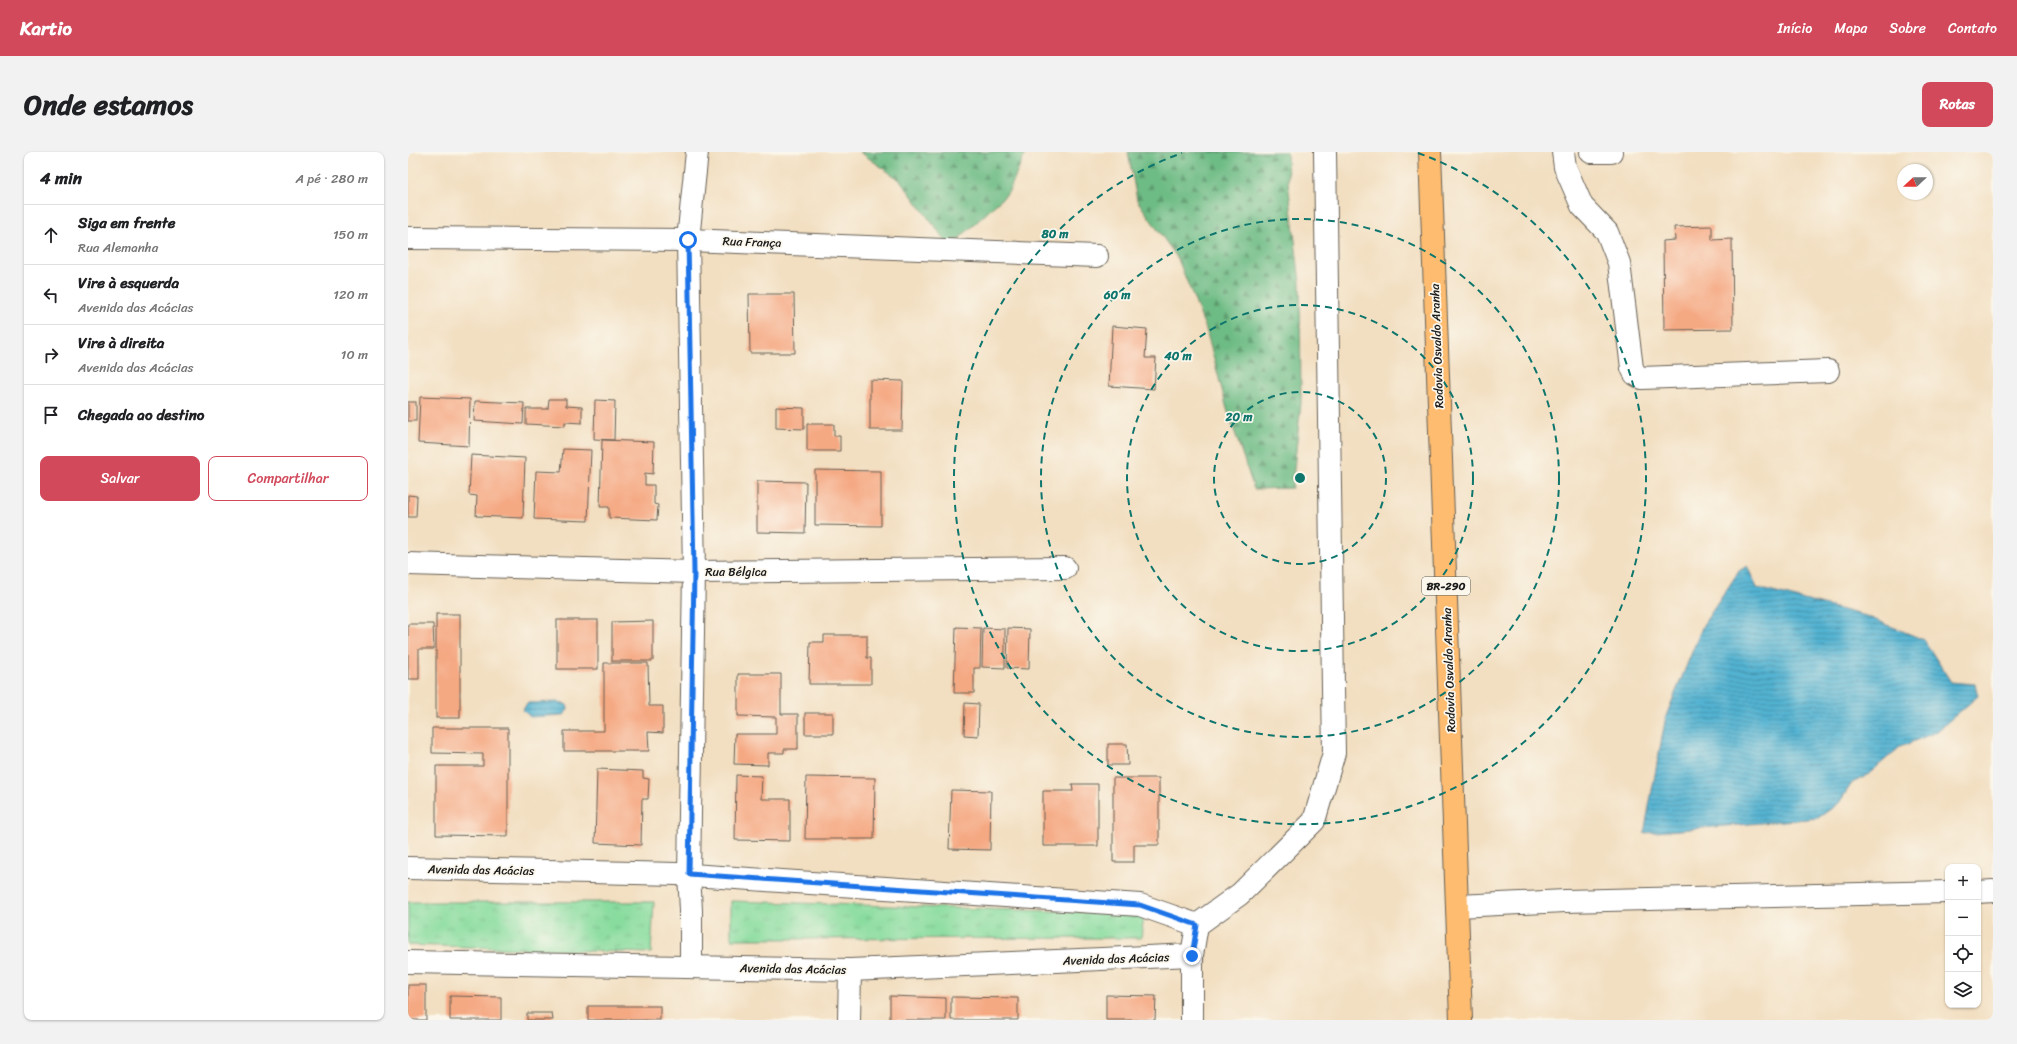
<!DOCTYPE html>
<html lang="pt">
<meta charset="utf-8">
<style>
:root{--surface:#fff;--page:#f2f2f2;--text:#202124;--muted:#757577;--line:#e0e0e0;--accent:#d1495b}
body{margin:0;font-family:Sriracha,sans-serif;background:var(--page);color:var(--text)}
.controls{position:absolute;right:12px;bottom:12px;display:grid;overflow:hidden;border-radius:8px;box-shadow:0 1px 3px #0004}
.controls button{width:36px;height:36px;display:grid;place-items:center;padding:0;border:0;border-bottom:1px solid var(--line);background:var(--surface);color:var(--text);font:20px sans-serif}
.compass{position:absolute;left:1489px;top:12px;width:36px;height:36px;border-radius:50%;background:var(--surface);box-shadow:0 1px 3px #0004;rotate:248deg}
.stop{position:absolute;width:12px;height:12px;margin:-9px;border:3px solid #1a73e8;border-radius:50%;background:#fff}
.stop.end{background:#1a73e8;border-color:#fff;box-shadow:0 1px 4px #0008}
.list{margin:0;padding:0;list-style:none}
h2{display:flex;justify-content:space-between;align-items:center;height:52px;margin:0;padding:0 16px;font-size:17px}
h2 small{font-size:13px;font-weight:400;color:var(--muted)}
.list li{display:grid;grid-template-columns:26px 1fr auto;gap:12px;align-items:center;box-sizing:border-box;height:60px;padding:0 16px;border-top:1px solid var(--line)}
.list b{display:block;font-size:15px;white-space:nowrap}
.list p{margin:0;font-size:13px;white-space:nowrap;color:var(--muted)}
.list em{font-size:13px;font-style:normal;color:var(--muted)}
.actions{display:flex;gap:8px;padding:12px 16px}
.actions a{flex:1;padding:9px 0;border:1px solid var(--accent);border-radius:8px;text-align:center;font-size:14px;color:var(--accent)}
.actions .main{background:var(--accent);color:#fff}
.icon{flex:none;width:22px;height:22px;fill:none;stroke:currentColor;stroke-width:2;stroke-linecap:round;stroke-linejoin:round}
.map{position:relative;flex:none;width:1585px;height:868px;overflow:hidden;border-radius:8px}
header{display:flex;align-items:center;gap:24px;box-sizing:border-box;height:56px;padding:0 20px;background:var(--accent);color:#fff}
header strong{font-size:19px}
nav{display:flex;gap:22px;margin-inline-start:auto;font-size:14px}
.intro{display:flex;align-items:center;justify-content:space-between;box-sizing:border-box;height:96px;padding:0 24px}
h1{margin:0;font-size:28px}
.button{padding:10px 18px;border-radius:8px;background:var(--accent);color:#fff;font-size:14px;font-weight:700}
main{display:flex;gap:24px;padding:0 24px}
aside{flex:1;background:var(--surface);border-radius:8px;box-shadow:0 1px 3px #0004}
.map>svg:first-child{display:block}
.grass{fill:url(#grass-tufts);stroke:#527c5d}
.forest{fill:url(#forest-firs);stroke:#456c50}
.water{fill:url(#water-rules);stroke:#376776}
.building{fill:#f5a983}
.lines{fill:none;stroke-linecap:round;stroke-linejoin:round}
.minor-casing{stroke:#676055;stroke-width:24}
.highway-casing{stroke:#676055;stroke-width:24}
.minor{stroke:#fff;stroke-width:22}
.highway{stroke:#fdbc70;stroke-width:22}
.route{stroke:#1a73e8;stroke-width:5}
.ring{fill:none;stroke:#0f766e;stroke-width:2;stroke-dasharray:7 5}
.labels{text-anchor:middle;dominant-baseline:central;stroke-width:3.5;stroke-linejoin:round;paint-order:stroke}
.shield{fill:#fbf7ec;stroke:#5f5e5a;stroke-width:1}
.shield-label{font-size:11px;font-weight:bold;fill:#1c1c1c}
.street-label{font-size:12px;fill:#1c1c1c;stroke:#fbf7ec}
.centre{fill:#0f766e;stroke:#fbf7ec;stroke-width:2}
.ring-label{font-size:12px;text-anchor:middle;font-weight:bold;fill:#0f766e;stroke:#fbf7ec;stroke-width:3.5;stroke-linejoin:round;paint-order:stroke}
</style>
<header>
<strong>Kartio</strong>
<nav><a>Início</a><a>Mapa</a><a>Sobre</a><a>Contato</a></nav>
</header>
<div class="intro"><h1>Onde estamos</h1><a class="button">Rotas</a></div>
<main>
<aside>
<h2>4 min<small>A pé · 280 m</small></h2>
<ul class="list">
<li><svg class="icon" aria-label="ahead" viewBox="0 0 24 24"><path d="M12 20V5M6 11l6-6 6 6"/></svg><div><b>Siga em frente</b><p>Rua Alemanha</p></div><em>150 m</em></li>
<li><svg class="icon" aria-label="left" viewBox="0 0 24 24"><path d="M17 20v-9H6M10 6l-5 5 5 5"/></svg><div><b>Vire à esquerda</b><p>Avenida das Acácias</p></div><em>120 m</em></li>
<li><svg class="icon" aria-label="right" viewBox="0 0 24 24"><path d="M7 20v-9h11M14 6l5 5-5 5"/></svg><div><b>Vire à direita</b><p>Avenida das Acácias</p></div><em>10 m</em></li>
<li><svg class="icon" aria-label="arrive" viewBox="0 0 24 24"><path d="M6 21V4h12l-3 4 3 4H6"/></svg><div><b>Chegada ao destino</b></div></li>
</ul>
<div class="actions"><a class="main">Salvar</a><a>Compartilhar</a></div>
</aside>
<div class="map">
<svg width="1585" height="868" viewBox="0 0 1585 868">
<defs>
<pattern id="grass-tufts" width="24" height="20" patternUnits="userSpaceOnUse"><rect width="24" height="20" fill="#88dc9e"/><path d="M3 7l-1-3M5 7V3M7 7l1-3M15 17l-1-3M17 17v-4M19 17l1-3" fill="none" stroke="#75bc88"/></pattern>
<pattern id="forest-firs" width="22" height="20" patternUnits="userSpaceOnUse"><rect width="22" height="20" fill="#6ebc85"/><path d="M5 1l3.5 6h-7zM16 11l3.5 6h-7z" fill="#5a986c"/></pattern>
<pattern id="water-rules" width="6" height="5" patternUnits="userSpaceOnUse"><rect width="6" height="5" fill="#52b2d1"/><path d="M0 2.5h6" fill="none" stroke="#4390a9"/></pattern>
</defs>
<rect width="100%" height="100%" fill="#fbf7ec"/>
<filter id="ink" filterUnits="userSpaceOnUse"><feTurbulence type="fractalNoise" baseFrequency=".025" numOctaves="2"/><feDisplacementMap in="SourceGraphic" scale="8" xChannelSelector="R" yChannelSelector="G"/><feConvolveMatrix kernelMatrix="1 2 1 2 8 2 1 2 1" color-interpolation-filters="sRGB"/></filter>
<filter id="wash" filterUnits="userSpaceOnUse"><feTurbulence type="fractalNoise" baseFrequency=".012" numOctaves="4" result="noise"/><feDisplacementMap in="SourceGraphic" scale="16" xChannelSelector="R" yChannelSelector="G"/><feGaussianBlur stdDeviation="0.9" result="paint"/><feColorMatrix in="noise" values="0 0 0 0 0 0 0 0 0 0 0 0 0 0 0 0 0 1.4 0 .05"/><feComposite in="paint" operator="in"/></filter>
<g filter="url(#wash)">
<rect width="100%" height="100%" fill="#f2dec0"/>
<!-- grass -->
<g class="grass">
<path d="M 323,749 L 736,762 L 733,786 L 323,787 Z"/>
<path d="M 0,750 L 246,750 L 243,801 L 0,793 Z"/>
</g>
<!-- forest -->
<g class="forest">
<path d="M 452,0 L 618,0 L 600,41 L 542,95 L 492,28 Z"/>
<path d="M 720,0 L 879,0 L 880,30 L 892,131 L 893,251 L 884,336 L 846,337 L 819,257 L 798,177 L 770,107 L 729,48 Z"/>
</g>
<!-- water -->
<g class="water">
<path d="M 1339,414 L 1349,436 L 1458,464 L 1516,488 L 1543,530 L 1567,532 L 1570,544 L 1528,580 L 1492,595 L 1457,625 L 1444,631 L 1431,651 L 1410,666 L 1236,681 L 1258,564 L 1295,473 L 1331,419 Z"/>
<path d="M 152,550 L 159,553 L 160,557 L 156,563 L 122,565 L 115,558 L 119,551 Z"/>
</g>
<g id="blocks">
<!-- building -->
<g class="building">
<path d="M 1304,74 L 1304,88 L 1324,87 L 1325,177 L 1256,178 L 1255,89 L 1267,88 L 1266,75 Z"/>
<path d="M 341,142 L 386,142 L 387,201 L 342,201 Z"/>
<path d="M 704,174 L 739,177 L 737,206 L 748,206 L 746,237 L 701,234 Z"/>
<path d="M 462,228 L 495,229 L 494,278 L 462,278 Z"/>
<path d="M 12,245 L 62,247 L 61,294 L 10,291 Z"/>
<path d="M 141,247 L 158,247 L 158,254 L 174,255 L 174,271 L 157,270 L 157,274 L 118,272 L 118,257 L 140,257 Z"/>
<path d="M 187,248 L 207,249 L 206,288 L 186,287 Z"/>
<path d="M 67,249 L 116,251 L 115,272 L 66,269 Z"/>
<rect x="0" y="250" width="8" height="19"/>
<path d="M 368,255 L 396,256 L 396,277 L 368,276 Z"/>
<path d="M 399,272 L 426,272 L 426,284 L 432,284 L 432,299 L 399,299 Z"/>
<path d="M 194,288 L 246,290 L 245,322 L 237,321 L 237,333 L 246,333 L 246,352 L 250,353 L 249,368 L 201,366 L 201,355 L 192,355 Z"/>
<path d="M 155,297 L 183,298 L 180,369 L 126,367 L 128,319 L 153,320 Z"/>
<path d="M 63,303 L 117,306 L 115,366 L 68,364 L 69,344 L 61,343 Z"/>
<path d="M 407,318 L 473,319 L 473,374 L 407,373 Z"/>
<path d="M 349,329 L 398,330 L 397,381 L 349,380 Z"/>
<path d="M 0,343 L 9,344 L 8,365 L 0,365 Z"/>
<rect x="28" y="462" width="24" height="104"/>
<rect x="149" y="468" width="41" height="49"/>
<path d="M 245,469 L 245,509 L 204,509 L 204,470 Z"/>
<path d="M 0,472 L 25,472 L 26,497 L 11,497 L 11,527 L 0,527 Z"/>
<path d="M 548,475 L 573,476 L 572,516 L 566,516 L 566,541 L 546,541 Z"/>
<path d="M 575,476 L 597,477 L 597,516 L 574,515 Z"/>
<path d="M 600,476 L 622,477 L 621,517 L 599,516 Z"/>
<path d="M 416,483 L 459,483 L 459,506 L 463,506 L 463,532 L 401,532 L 402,490 L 416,490 Z"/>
<path d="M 196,511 L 240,511 L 241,554 L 255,554 L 255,581 L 240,580 L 241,599 L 156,599 L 156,579 L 196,579 Z"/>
<path d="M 330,522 L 373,522 L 373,562 L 390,562 L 390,597 L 376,597 L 376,601 L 360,601 L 360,613 L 326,612 L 327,582 L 368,582 L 368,565 L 330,564 Z"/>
<path d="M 557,551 L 571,552 L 570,584 L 556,583 Z"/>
<rect x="397" y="561" width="28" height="21"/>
<path d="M 24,576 L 100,576 L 100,684 L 28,683 L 28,614 L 75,614 L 75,602 L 24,601 Z"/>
<path d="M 700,592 L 719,592 L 720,613 L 700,613 Z"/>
<path d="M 189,617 L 235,619 L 235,626 L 241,627 L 240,647 L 234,647 L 233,693 L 187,691 Z"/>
<path d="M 328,623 L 354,624 L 353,647 L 382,647 L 382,689 L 327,688 Z"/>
<path d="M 398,625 L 467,626 L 466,687 L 397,687 Z"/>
<path d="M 705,626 L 751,626 L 751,693 L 726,693 L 726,710 L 705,710 Z"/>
<path d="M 664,632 L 690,632 L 690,694 L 635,694 L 635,639 L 665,639 Z"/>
<path d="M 543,638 L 583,639 L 582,698 L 541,697 Z"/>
<rect x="0" y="833" width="18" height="35"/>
<path d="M 698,843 L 748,844 L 747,868 L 698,868 Z"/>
<path d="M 42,844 L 93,845 L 93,868 L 42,868 Z"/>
<path d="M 482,844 L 538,846 L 538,868 L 482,868 Z"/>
<path d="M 543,845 L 610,846 L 610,868 L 543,868 Z"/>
<rect x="180" y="854" width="72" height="14"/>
<path d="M 119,861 L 144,861 L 145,868 L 119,868 Z"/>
</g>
</g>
</g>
<g filter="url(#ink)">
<use href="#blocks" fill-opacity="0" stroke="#676055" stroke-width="1"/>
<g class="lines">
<!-- minor casing -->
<g class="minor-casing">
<g id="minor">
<path d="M 1155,0 L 1157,15 L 1174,54 L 1199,80 L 1211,111 L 1224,216 L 1227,222 L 1234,226 L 1420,219"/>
<path d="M 1183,0 L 1203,0"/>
<path d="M 0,86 L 280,88 L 689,104"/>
<path d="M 0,412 L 286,420 L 657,416"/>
<path d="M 0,716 L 269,722 L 732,753 L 789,773 L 784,803 L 442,818 L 0,810"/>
<path d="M 1570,740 L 1585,739"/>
<path d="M 1050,754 L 1157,749 L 1540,740"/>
<path d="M 789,773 L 832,742 L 906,669 L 926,601 L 917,0"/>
<path d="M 784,803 L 784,868"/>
<path d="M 283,815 L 283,758 L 281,722 L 286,420 L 280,88 L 289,0"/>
<path d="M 441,868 L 442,818"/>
</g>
</g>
<!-- highway casing -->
<g class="highway-casing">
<path id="highway" d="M 1022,0 L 1053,868"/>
</g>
<!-- minor -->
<use href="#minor" class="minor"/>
<!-- highway -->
<use href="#highway" class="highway"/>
</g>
</g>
<g class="lines" filter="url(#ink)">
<!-- route -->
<path class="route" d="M 280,88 L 286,420 L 281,722 L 732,753 L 789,773 L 784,804"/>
</g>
<!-- distance rings -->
<g class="ring">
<circle cx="892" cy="326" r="86"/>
<circle cx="892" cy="326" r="173"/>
<circle cx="892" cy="326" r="259"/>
<path d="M1010 1A346 346 0 1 1 774 1"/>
</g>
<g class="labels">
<!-- shield labels -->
<rect class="shield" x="1014" y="425" width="48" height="18" rx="3"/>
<g class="shield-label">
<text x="1038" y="434">BR-290</text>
</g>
<!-- street labels -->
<g class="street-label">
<text transform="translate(344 90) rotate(2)">Rua França</text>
<text transform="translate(1029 194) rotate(-92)">Rodovia Osvaldo Aranha</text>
<text x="328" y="420">Rua Bélgica</text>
<text transform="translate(1041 518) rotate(-92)">Rodovia Osvaldo Aranha</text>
<text transform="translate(73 718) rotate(1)">Avenida das Acácias</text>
<text transform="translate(708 807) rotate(-2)">Avenida das Acácias</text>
<text transform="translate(385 817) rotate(1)">Avenida das Acácias</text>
</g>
</g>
<circle cx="892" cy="326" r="6" class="centre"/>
<g class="ring-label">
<text x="647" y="86">80 m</text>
<text x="709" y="147">60 m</text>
<text x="770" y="208">40 m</text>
<text x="831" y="269">20 m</text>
</g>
</svg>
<div class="controls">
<button>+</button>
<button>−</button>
<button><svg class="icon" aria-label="locate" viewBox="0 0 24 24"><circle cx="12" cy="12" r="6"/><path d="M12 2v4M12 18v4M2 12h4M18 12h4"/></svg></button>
<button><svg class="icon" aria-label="layers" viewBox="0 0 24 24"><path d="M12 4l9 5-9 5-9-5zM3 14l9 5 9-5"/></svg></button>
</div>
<svg class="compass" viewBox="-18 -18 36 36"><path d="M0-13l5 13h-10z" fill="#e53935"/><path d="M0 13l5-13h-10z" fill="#757577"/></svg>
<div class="stop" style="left:280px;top:88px"></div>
<div class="stop end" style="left:784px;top:804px"></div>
</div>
</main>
